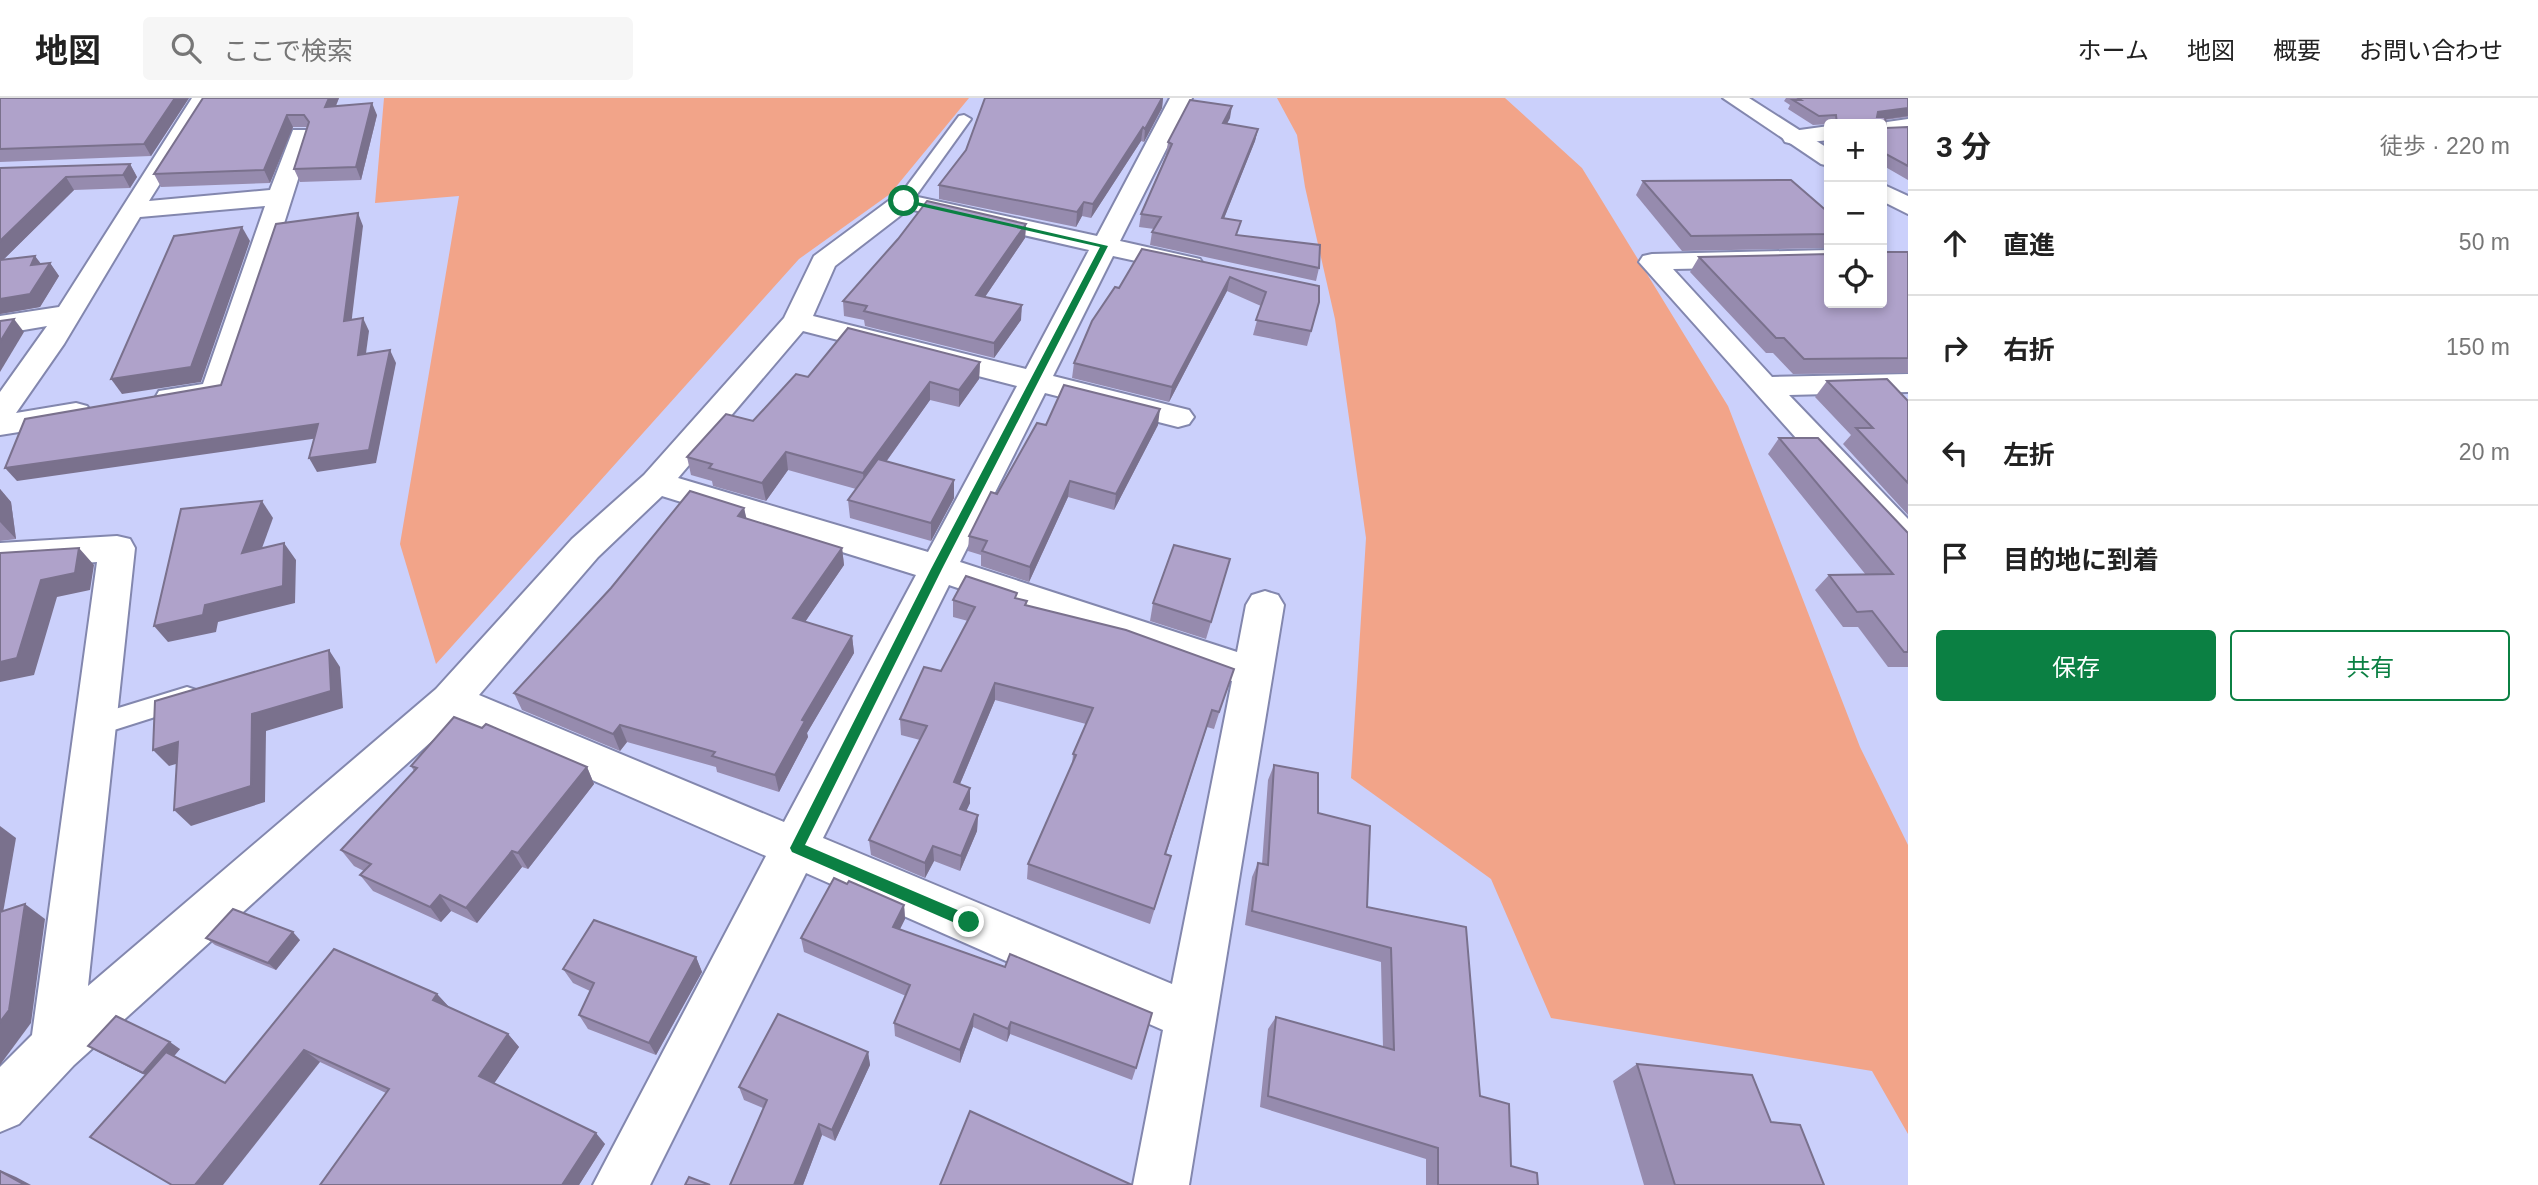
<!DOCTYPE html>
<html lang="ja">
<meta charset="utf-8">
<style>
:root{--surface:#fff;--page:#f6f6f6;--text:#222;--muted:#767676;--line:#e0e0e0;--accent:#0b8043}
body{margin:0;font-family:Helvetica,"Noto Sans JP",sans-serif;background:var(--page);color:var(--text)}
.controls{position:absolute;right:21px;top:21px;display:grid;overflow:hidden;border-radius:7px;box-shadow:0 4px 10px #0003}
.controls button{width:63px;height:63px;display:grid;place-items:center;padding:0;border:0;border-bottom:2px solid var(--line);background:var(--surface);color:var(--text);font:35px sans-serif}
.stop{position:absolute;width:21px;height:21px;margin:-16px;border:5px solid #0b8043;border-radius:50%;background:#fff}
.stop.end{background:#0b8043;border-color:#fff;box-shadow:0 2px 7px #0008}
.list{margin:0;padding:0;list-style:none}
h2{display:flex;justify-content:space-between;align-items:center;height:91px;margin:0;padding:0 28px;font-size:30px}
h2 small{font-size:23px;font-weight:400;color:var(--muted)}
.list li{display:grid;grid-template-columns:46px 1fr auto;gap:21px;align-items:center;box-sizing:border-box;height:105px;padding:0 28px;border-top:2px solid var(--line)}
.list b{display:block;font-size:26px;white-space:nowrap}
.list em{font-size:23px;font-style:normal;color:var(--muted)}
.actions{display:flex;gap:14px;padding:21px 28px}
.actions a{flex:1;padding:16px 0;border:2px solid var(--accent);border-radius:7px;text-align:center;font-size:24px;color:var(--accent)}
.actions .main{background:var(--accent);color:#fff}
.icon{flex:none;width:38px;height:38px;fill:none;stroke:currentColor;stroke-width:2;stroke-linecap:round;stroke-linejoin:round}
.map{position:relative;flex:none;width:1908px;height:1087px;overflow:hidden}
header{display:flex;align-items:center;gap:42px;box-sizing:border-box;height:98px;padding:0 35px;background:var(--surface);border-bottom:2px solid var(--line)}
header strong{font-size:33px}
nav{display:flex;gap:38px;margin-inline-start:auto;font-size:24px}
.search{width:490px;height:63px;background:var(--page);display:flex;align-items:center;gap:18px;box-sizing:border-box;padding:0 24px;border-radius:7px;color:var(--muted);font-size:26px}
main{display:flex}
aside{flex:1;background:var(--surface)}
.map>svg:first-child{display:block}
.green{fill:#f2a489}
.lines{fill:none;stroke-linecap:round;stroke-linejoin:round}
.service-casing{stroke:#8387ae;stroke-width:4}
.minor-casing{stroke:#8387ae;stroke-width:4}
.tertiary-casing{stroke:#8387ae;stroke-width:4}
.service{fill:#fff;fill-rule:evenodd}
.minor{fill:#fff;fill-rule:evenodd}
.tertiary{fill:#fff;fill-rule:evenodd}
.wall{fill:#968bae}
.shaded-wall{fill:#7a718d}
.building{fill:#afa2ca;stroke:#7a718d;stroke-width:2}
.route{fill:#0b8043}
</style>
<header>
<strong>地図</strong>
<div class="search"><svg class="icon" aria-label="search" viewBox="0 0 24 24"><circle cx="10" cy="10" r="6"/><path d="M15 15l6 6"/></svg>ここで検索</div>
<nav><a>ホーム</a><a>地図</a><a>概要</a><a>お問い合わせ</a></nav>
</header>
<main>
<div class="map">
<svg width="1908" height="1087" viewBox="0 0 1908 1087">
<rect width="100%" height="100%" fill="#cbd0fb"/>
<!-- green -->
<g class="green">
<path d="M 384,0 L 969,0 L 890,96 L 799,161 L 436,566 L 400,446 L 459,98 L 375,105 Z"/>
<path d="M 1277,0 L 1505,0 L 1582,70 L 1728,308 L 1860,649 L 1908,747 L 1908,1036 L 1872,973 L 1551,920 L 1491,781 L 1351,680 L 1366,440 L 1335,221 L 1305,89 L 1297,37 Z"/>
</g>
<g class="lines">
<!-- service casing -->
<g class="service-casing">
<g id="service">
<path d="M 964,17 L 971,21 L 910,106 L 898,106 L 896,103 L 898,100 L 959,18 Z"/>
<path d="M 187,589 L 196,592 L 200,599 L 196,606 L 95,638 L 86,634 L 82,627 L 86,620 Z"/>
</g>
</g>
<!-- minor casing -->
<g class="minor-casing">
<g id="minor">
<path d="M 192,0 L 214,0 L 149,103 L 270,92 L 293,32 L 309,32 L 312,37 L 231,293 L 227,299 L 170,309 L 159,307 L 155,300 L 159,293 L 203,286 L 265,108 L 140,119 L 64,246 L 16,315 L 76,305 L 87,308 L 92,315 L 87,322 L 76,325 L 0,337 L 0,294 L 47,228 L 0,236 L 0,218 L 59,209 Z"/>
<path d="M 1170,0 L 1192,0 L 1120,143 L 1200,161 L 1204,167 L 1200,173 L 1191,175 L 1113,158 L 1053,278 L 1189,312 L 1194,319 L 1189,326 L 1178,329 L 1045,295 L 960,464 L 1237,554 L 1246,507 L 1252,497 L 1265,493 L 1278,497 L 1284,507 L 1189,1087 L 1133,1087 L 1163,932 L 806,775 L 650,1087 L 593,1087 L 766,758 L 455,622 L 74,967 L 19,1026 L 0,1034 L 0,969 L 32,937 L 97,464 L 0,471 L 0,445 L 117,438 L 130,441 L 135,450 L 88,888 L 436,591 L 572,441 L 644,377 L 784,220 L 814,158 L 895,98 L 904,96 L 1097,138 ZM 909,111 L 1089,152 L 1026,271 L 813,218 L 835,168 ZM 803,233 L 1017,288 L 928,454 L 678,380 ZM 662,398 L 916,477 L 784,724 L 479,597 L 598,459 ZM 949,487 L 1232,583 L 1172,886 L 823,740 Z"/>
<path d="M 1908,21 L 1908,35 L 1882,37 L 1882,26 L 1873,26 Z"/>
<path d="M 1829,28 L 1829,42 L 1793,46 L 1785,44 L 1782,39 L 1785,34 Z"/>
<path d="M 1829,152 L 1829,168 L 1673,171 L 1772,279 L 1908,276 L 1908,294 L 1789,297 L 1908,421 L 1908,455 L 1896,452 L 1639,164 L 1643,158 L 1652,156 Z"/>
</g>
</g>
<!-- tertiary casing -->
<g class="tertiary-casing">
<g id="tertiary">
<path d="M 1723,0 L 1749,0 L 1829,51 L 1829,68 L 1821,66 Z"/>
<path d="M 1882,86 L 1908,98 L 1908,116 L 1882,103 Z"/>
</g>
</g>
<!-- service -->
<use href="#service" class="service"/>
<!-- minor -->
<use href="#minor" class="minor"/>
<!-- tertiary -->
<use href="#tertiary" class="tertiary"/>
</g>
<!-- wall -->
<g class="wall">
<path d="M 0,0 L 189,0 L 151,58 L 0,64 Z"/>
<path d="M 203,0 L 339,0 L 336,8 L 377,17 L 361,82 L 300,84 L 294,71 L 307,29 L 293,29 L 270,85 L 161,89 L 154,76 Z"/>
<path d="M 985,0 L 1163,0 L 1162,10 L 1144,44 L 1141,43 L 1091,120 L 1082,118 L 1076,129 L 939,101 L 939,87 L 966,52 Z"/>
<path d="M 1786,0 L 1908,0 L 1908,19 L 1885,22 L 1886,30 L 1908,29 L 1908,82 L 1882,67 L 1882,26 L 1831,26 L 1813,27 L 1788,11 L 1790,7 L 1784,3 Z"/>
<path d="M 1230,20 L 1227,26 L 1258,31 L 1255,43 L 1224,120 L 1238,138 L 1319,170 L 1316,183 L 1150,147 L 1152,134 L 1154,131 L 1139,129 L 1141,116 L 1166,57 L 1168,44 Z"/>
<path d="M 130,66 L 137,79 L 130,90 L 74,92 L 3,162 L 41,166 L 50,165 L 59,178 L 40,209 L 0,216 L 0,70 Z"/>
<path d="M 1643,83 L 1829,115 L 1829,150 L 1682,153 L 1636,97 Z"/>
<path d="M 1026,126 L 1025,140 L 985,199 L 1021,222 L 994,260 L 865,228 L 864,222 L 844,218 L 843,203 Z"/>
<path d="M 1142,151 L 1319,204 L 1307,248 L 1253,237 L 1261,208 L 1227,193 L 1169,304 L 1072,280 L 1074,265 Z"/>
<path d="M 1908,154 L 1908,275 L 1793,276 L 1773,255 L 1766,255 L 1690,174 L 1699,159 Z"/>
<path d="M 980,264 L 979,281 L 959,309 L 930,302 L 886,364 L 954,400 L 931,443 L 850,420 L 848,402 L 856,391 L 788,372 L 766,403 L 713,388 L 712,383 L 691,377 L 687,359 L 753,323 L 808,279 Z"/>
<path d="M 1827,283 L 1908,303 L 1908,417 L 1843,346 L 1851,337 L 1815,299 Z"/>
<path d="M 1046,327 L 1158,327 L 1114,412 L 1068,399 L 1029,484 L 981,468 L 981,457 L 968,453 L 969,438 Z"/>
<path d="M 1779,340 L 1908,435 L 1908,569 L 1888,569 L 1858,529 L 1843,529 L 1815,492 L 1829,477 L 1866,477 L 1768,356 Z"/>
<path d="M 0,391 L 11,404 L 16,441 L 0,443 Z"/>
<path d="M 744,410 L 746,421 L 842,450 L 844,467 L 805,524 L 852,538 L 854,555 L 807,635 L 808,639 L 779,694 L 717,674 L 716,669 L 627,644 L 620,653 L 522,612 L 514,595 Z"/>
<path d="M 1230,461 L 1206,541 L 1150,523 L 1153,505 Z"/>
<path d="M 1017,501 L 1027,503 L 1026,508 L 1228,587 L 1214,631 L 1207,629 L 1166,756 L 1171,758 L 1150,826 L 1027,781 L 1028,766 L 1072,667 L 1073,656 L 1086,626 L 995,602 L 960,686 L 970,705 L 966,713 L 978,717 L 977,733 L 960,773 L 934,763 L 925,780 L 871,757 L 869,742 L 920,642 L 901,637 L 900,621 L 941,573 L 968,523 L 953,519 L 953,502 Z"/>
<path d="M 1274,667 L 1318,715 L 1367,809 L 1480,998 L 1511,1068 L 1538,1087 L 1426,1087 L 1426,1061 L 1260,1009 L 1268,931 L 1276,919 L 1383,949 L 1381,864 L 1245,827 L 1252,779 L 1258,765 L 1262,766 L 1268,682 Z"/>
<path d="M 411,668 L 587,669 L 594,686 L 528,771 L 522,769 L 477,825 L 451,813 L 441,824 L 373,793 L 360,777 L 364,773 L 354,768 L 341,752 L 414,673 Z"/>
<path d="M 904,807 L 905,821 L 900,831 L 1136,970 L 1132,982 L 1010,936 L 1007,944 L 973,929 L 960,965 L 895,938 L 894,925 L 906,898 L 804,854 L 801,840 Z"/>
<path d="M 206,840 L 300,842 L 276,872 L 215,847 Z"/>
<path d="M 696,859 L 702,874 L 656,957 L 588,931 L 579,917 L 590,893 L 573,885 L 563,871 Z"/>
<path d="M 437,896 L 449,909 L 508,936 L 519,949 L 494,985 L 605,1046 L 579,1087 L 320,1087 L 386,995 L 320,964 L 90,1039 L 145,977 L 100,955 L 88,948 L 180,951 L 174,958 L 225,985 Z"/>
<path d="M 868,954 L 870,967 L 835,1043 L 822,1037 L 803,1087 L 730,1087 L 763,1010 L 744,1002 L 739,989 Z"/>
<path d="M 1637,966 L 1771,1024 L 1824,1087 L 1644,1087 L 1613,983 Z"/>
</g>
<!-- shaded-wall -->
<g class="shaded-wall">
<path d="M 175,0 L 189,0 L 151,58 L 144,46 Z"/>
<path d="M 329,0 L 339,0 L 330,21 L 325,9 Z"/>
<path d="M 1162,0 L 1163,0 L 1162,10 L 1144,44 L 1145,31 Z"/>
<path d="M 372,5 L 377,17 L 361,82 L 356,69 Z"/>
<path d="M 1232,8 L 1230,20 L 1220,38 L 1223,25 Z"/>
<path d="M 1908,10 L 1908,18 L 1873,23 L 1878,14 Z"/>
<path d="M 287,17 L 293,29 L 270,85 L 264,72 Z"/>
<path d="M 1143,29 L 1141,43 L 1091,120 L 1093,106 Z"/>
<path d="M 1258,31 L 1255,43 L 1219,133 L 1222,120 Z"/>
<path d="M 130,66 L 137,79 L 130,90 L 123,77 Z"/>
<path d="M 66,79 L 74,92 L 0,165 L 0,143 Z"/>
<path d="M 1084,104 L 1082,118 L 1076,129 L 1077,114 Z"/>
<path d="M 358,115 L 363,128 L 350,236 L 344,223 Z"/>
<path d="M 1026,126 L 1025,140 L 976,212 L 976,197 Z"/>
<path d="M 242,129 L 250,143 L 201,284 L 122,296 L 111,281 Z"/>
<path d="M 35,158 L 45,171 L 50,165 L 59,178 L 40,209 L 0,216 L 0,201 L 31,167 Z"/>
<path d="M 1230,179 L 1227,193 L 1169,304 L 1172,289 Z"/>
<path d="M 1022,207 L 1021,222 L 994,260 L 994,245 Z"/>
<path d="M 363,220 L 369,233 L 364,270 L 358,257 Z"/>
<path d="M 14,221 L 24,234 L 0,274 L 0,244 Z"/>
<path d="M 390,252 L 396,265 L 376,365 L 317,374 L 309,360 Z"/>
<path d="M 980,264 L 979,281 L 959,309 L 959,292 Z"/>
<path d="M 930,284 L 930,302 L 865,393 L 863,375 Z"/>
<path d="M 1160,311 L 1158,327 L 1114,412 L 1116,396 Z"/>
<path d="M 318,326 L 326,339 L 17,383 L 5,370 Z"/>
<path d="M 786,354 L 788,372 L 766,403 L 762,385 Z"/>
<path d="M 954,382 L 954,400 L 931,443 L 931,425 Z"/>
<path d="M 1070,383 L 1068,399 L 1029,484 L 1030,469 Z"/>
<path d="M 0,391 L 11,404 L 16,441 L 0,424 Z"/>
<path d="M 262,403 L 273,420 L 254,472 L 242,455 Z"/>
<path d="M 744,410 L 748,427 L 738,418 Z"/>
<path d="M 284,445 L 296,462 L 295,505 L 218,524 L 216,534 L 168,544 L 154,528 L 205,507 Z"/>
<path d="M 79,450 L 94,467 L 90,492 L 57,499 L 34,577 L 0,584 L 0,564 L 41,482 Z"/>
<path d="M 842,450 L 844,467 L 796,537 L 793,520 Z"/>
<path d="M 852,538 L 854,555 L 807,635 L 808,639 L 779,694 L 775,677 L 802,622 Z"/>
<path d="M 329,552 L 340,569 L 343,610 L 266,633 L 265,704 L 191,728 L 174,712 L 252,616 Z"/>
<path d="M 995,585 L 995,602 L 954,700 L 954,684 Z"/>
<path d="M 620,627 L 627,644 L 620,653 L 613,636 Z"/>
<path d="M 178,644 L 193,661 L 169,668 L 153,652 Z"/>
<path d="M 587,669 L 594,686 L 528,771 L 518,755 Z"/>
<path d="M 970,690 L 970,705 L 960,727 L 960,711 Z"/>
<path d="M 978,717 L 977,733 L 960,773 L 961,758 Z"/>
<path d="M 0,728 L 16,740 L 0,832 Z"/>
<path d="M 933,748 L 934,763 L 925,780 L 925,765 Z"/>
<path d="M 512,753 L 522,769 L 477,825 L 466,810 Z"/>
<path d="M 440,797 L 451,813 L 441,824 L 430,809 Z"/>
<path d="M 25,806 L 45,821 L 31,925 L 0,967 L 0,924 Z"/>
<path d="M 904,807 L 905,821 L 894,843 L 893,829 Z"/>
<path d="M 293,834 L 300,842 L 276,872 L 268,865 Z"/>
<path d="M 696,859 L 702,874 L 656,957 L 649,945 Z"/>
<path d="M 437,896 L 449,909 L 433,902 Z"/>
<path d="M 974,916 L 973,929 L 960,965 L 960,952 Z"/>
<path d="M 1011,924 L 1010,936 L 1007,944 L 1008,931 Z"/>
<path d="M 508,936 L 519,949 L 491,990 L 479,978 Z"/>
<path d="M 170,944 L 180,951 L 154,982 L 143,975 Z"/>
<path d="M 304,952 L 320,964 L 223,1087 L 195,1087 Z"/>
<path d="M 868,954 L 870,967 L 835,1043 L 832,1032 Z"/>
<path d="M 819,1026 L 822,1037 L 803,1087 L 794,1087 Z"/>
<path d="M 596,1035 L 605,1046 L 579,1087 L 562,1087 Z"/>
<path d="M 0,1072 L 16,1079 L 31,1087 L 25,1087 L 0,1073 Z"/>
</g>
<!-- building -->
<g class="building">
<path d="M 0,0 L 175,0 L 144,46 L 0,51 Z"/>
<path d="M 203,0 L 329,0 L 325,9 L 372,5 L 356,69 L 294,71 L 309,24 L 304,17 L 287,17 L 264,72 L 154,76 Z"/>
<path d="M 985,0 L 1162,0 L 1145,31 L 1143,29 L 1093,106 L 1084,104 L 1077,114 L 939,87 L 966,52 Z"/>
<path d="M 1798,0 L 1908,0 L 1908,10 L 1878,14 L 1877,19 L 1885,19 L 1886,30 L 1908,29 L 1908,68 L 1882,54 L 1882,26 L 1837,26 L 1836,17 L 1819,18 L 1793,2 L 1801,2 Z"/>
<path d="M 1190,2 L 1232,8 L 1223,25 L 1258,31 L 1222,120 L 1241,123 L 1236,137 L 1320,147 L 1319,170 L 1152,134 L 1161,119 L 1141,116 L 1172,46 L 1168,44 Z"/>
<path d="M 130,66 L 123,77 L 66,79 L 0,143 L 0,70 Z"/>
<path d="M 1791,82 L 1829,115 L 1829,136 L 1691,138 L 1643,83 Z"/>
<path d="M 927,103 L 1026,126 L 976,197 L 1022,207 L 994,245 L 864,213 L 867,208 L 843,203 L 898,141 Z"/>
<path d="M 358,115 L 344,223 L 363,220 L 358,257 L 390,252 L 369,352 L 309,360 L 318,326 L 5,370 L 25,321 L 221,287 L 276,126 Z"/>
<path d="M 242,129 L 191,269 L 111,281 L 174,138 Z"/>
<path d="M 1142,151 L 1319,188 L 1319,204 L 1311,233 L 1256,222 L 1266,194 L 1230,179 L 1172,289 L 1074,265 L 1092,223 L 1115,189 L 1119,190 Z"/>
<path d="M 1882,154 L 1908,154 L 1908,260 L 1804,261 L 1784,240 L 1776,240 L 1699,159 L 1829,156 L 1829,205 L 1882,205 Z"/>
<path d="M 35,158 L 31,167 L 50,165 L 30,196 L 0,201 L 0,162 Z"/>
<path d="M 14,221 L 0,244 L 0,223 Z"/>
<path d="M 848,230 L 980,264 L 959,292 L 930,284 L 863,375 L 786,354 L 762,385 L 709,370 L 712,366 L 687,359 L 726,316 L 753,323 L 796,276 L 808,279 Z"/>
<path d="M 1887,281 L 1908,303 L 1908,385 L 1856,330 L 1873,330 L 1827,283 Z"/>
<path d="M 1064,287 L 1160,311 L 1116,396 L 1070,383 L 1030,469 L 982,453 L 987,443 L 969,438 L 991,394 L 997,396 L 1037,325 L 1046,327 Z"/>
<path d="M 1779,340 L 1818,340 L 1908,435 L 1908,554 L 1904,554 L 1872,513 L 1857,514 L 1829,477 L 1893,476 Z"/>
<path d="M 878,361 L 954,382 L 931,425 L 848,402 Z"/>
<path d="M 690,393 L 744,410 L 738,418 L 842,450 L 793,520 L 852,538 L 802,622 L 805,623 L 775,677 L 712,658 L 715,654 L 620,627 L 613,636 L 514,595 L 611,490 Z"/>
<path d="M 262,403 L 242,455 L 284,445 L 283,488 L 205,507 L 203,517 L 154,528 L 181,411 Z"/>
<path d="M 1174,447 L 1230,461 L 1211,524 L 1153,505 Z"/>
<path d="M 79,450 L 75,475 L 41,482 L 17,560 L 0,564 L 0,455 Z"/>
<path d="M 966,478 L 1017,495 L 1015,500 L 1027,503 L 1025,507 L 1126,532 L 1234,571 L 1219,614 L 1212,612 L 1165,756 L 1171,758 L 1154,811 L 1028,766 L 1076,657 L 1073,656 L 1093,610 L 995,585 L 954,684 L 970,690 L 960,711 L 978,717 L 961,758 L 933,748 L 925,765 L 869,742 L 927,628 L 900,621 L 924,569 L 941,573 L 975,509 L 953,502 Z"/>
<path d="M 329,552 L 331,593 L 252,616 L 251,688 L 174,712 L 178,644 L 153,652 L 155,603 Z"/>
<path d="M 454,619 L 482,630 L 486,626 L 587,669 L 518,755 L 512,753 L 466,810 L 440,797 L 430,809 L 360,777 L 371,766 L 341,752 L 417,670 L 411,668 Z"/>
<path d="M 1274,667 L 1318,675 L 1318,715 L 1370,728 L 1367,809 L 1466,829 L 1480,998 L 1509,1006 L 1511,1068 L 1537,1075 L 1538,1087 L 1438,1087 L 1438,1050 L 1268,998 L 1276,919 L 1394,952 L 1391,850 L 1252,813 L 1258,765 L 1268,767 Z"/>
<path d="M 834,780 L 847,786 L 849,783 L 904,807 L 893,829 L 1005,869 L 1010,856 L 1152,915 L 1136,970 L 1011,924 L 1008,931 L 974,916 L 960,952 L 894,925 L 910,887 L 801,840 Z"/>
<path d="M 25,806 L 9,912 L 0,924 L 0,814 Z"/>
<path d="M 233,811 L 293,834 L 268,865 L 206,840 Z"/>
<path d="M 594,822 L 696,859 L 649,945 L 579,917 L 594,885 L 563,871 Z"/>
<path d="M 334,851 L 437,896 L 433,902 L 508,936 L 479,978 L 596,1035 L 562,1087 L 320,1087 L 389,991 L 304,952 L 195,1087 L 172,1087 L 90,1039 L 166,954 L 225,985 Z"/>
<path d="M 778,916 L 868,954 L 832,1032 L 819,1026 L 794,1087 L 730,1087 L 767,1002 L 739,989 Z"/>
<path d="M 116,918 L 170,944 L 143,975 L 88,948 Z"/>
<path d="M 1637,966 L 1752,977 L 1771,1024 L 1800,1027 L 1824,1087 L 1675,1087 Z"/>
<path d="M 970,1013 L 1132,1087 L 940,1087 Z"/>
<path d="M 0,1073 L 25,1087 L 0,1087 Z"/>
<path d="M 689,1079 L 710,1087 L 685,1087 Z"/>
</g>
<!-- route -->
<path class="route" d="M 904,101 L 1108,148 L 942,471 L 805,747 L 974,819 L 974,829 L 969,831 L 792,754 L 790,750 L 931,471 L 1100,149 L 902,104 Z"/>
</svg>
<div class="controls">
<button>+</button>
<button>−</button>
<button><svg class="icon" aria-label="locate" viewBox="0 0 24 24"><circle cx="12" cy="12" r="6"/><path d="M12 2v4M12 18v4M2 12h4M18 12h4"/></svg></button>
</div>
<div class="stop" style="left:904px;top:103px"></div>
<div class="stop end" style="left:969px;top:824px"></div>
</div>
<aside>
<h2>3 分<small>徒歩 · 220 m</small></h2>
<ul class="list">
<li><svg class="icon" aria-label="ahead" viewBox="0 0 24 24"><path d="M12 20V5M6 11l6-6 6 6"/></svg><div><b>直進</b></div><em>50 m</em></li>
<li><svg class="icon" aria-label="right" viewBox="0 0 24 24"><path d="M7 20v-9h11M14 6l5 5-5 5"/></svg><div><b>右折</b></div><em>150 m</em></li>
<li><svg class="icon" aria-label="left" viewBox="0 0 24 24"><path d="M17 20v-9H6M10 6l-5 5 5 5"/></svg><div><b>左折</b></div><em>20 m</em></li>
<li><svg class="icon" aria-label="arrive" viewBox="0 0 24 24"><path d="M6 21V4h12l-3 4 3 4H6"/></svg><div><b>目的地に到着</b></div></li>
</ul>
<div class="actions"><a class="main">保存</a><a>共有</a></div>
</aside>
</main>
